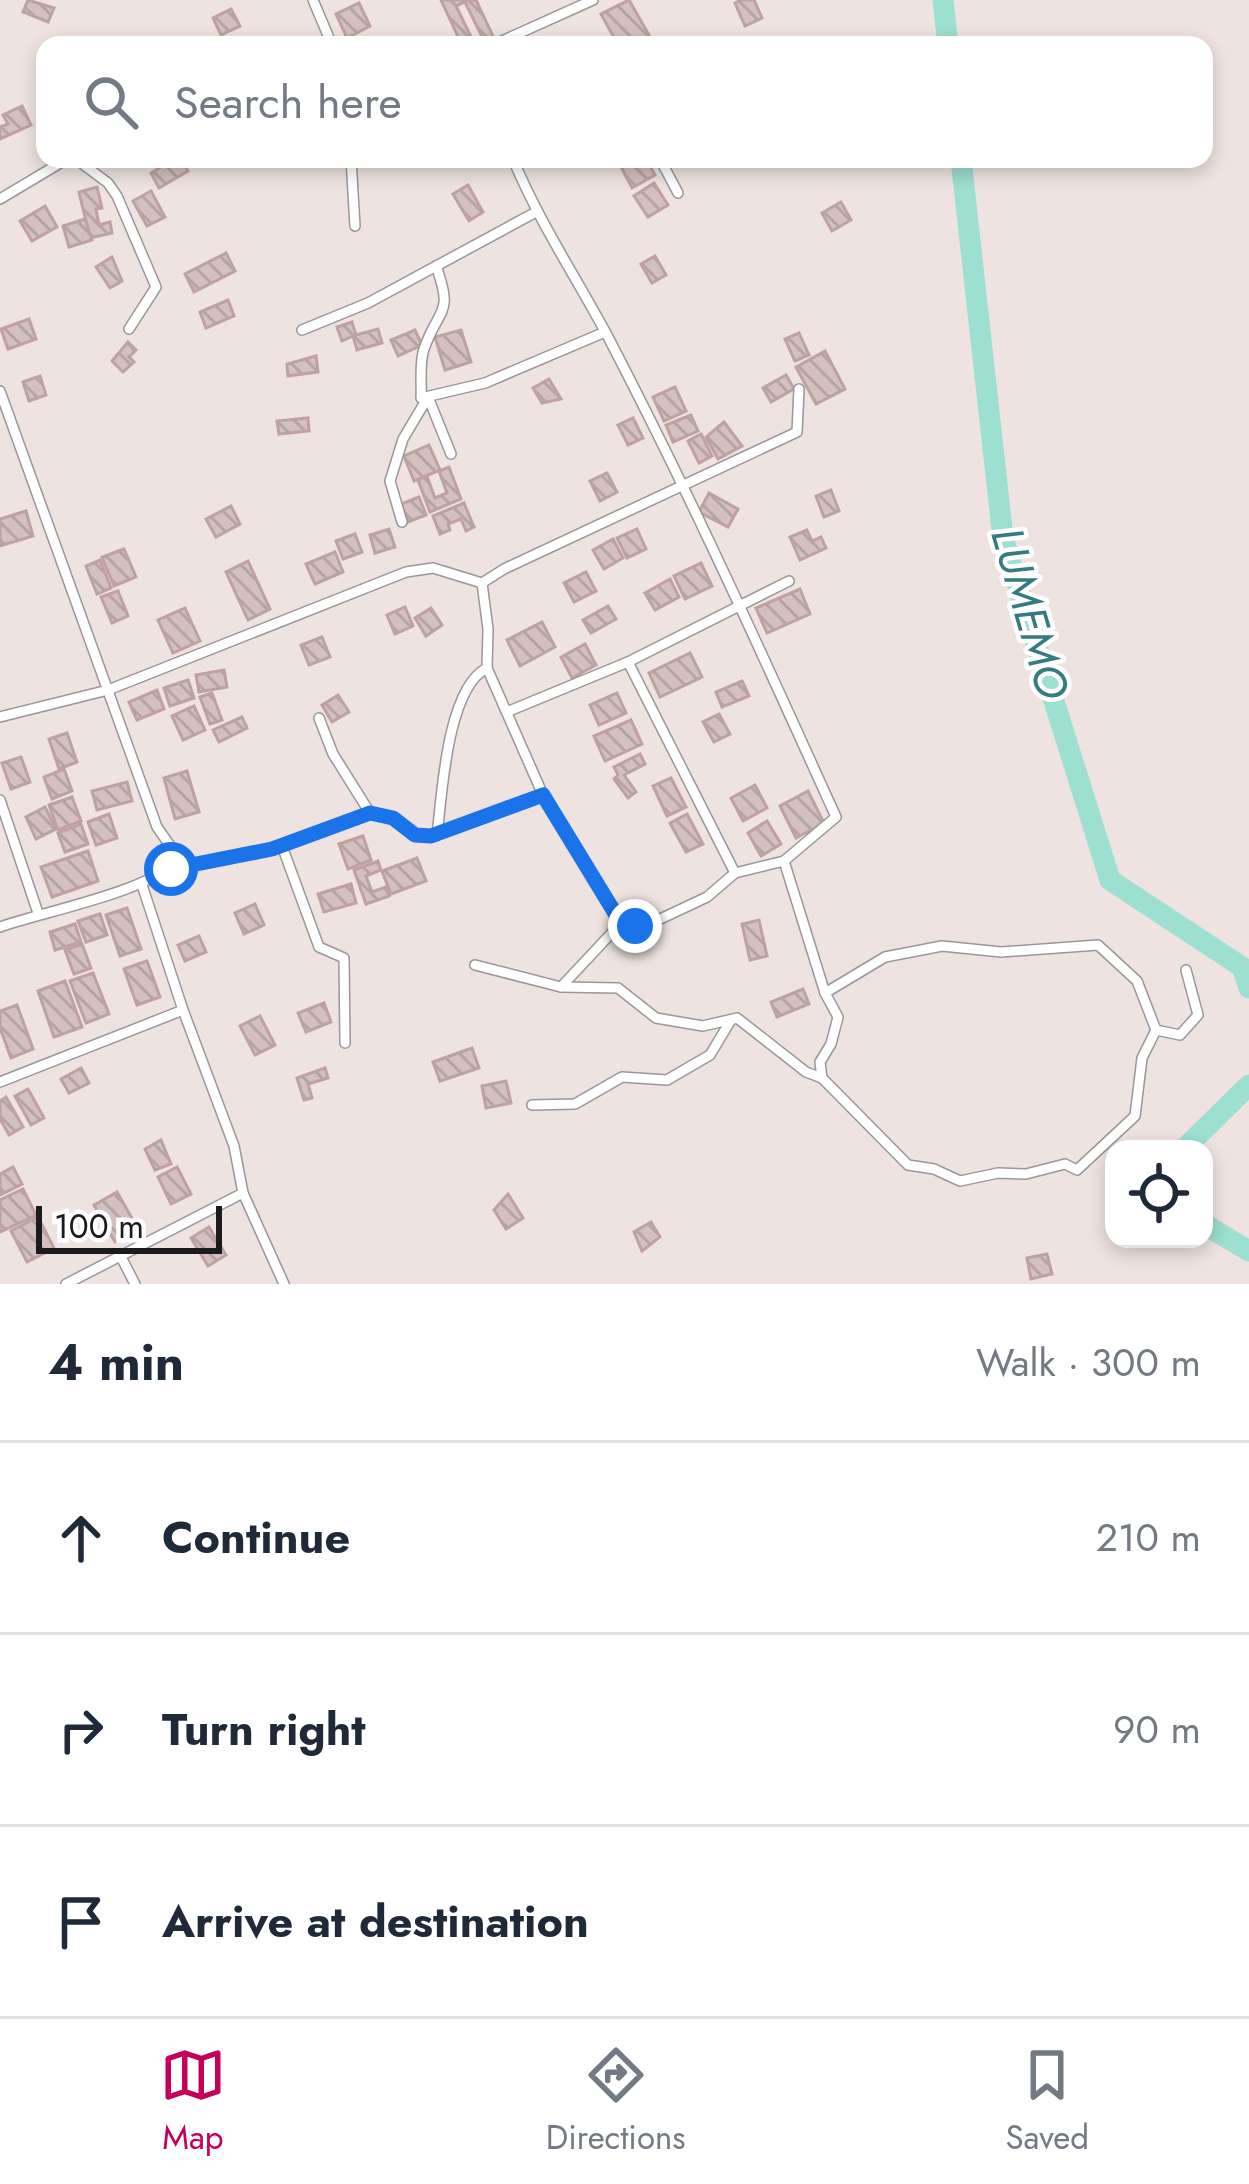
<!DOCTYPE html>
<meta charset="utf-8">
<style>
:root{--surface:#fff;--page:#f6f6f7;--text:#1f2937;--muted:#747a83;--line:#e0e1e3;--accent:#c60059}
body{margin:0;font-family:Jost,sans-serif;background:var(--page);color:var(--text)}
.controls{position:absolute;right:36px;bottom:36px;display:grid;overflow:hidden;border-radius:24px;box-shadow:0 6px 18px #0003}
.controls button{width:108px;height:108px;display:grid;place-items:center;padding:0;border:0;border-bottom:3px solid var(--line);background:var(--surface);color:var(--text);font:60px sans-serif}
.scale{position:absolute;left:36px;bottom:30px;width:186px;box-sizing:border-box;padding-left:12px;border:6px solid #1b1b1b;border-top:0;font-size:33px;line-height:42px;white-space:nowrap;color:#1b1b1b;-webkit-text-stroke:9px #fff;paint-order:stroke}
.stop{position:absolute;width:36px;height:36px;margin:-27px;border:9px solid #1a73e8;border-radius:50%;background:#fff}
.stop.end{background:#1a73e8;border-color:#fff;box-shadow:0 3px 12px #0008}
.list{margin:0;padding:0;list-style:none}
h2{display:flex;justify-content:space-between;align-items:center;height:156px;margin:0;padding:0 48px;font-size:51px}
h2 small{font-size:39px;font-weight:400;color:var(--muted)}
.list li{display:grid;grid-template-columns:78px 1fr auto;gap:36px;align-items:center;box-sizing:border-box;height:192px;padding:0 48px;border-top:3px solid var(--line)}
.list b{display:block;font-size:45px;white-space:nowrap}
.list em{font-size:39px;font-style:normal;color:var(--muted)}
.icon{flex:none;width:66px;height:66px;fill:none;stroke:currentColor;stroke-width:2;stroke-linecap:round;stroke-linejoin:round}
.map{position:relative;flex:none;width:1249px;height:1284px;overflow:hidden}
.search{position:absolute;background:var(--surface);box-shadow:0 6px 18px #0003;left:36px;right:36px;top:36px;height:132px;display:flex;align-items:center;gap:30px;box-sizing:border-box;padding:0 42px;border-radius:24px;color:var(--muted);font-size:45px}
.sheet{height:732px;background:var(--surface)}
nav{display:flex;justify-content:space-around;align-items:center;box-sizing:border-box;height:168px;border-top:3px solid var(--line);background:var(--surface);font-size:33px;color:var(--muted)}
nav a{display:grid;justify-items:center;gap:6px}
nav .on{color:var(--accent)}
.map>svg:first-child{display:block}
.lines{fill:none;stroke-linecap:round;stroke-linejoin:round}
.river{stroke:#9ddfd0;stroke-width:21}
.building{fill:url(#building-back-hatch);stroke:#c0a1a2;stroke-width:3}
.street-casing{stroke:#989898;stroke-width:12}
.street{stroke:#fff;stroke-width:9}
.route{stroke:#1a73e8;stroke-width:15}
.labels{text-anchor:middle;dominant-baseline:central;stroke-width:9;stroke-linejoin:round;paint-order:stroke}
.water-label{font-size:45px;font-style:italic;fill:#347c80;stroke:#fff}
</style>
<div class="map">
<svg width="1249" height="1284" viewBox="0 0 1249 1284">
<defs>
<pattern id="building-back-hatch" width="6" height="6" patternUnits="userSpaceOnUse" patternTransform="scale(3)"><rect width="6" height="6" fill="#d4c0c0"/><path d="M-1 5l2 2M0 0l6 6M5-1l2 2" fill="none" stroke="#b5a4a4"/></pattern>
</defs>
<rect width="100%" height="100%" fill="#eee3e0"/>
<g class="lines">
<!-- river -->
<g class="river">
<path d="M 943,0 L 948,45"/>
<path d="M 961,159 L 1003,538 L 1110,880 L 1242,967 L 1249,988"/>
<path d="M 1184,1149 L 1249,1085"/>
<path d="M 1204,1224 L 1249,1251"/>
</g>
</g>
<!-- building -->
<g class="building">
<path d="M 28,0 L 54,8 L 48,22 L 23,12 Z"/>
<path d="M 441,0 L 476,0 L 493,36 L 484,41 L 465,2 L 456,6 L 475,45 L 462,45 Z"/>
<path d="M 629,0 L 649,35 L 631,45 L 618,45 L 601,14 Z"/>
<path d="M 741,0 L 754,0 L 762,18 L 745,26 L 735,3 Z"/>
<path d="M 359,3 L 370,26 L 347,38 L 336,14 Z"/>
<path d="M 231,9 L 240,26 L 221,35 L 213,18 Z"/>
<path d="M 22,106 L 31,125 L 0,139 L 0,127 L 8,124 L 3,115 Z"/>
<path d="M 174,159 L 181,159 L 188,171 L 159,188 L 151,173 Z"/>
<path d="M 627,159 L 646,159 L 655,175 L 632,188 L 619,163 Z"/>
<path d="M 654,183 L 668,205 L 648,217 L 634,196 Z"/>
<path d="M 468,185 L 483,212 L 469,221 L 453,194 Z"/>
<path d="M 97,187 L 102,208 L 96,209 L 99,225 L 110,222 L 112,233 L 90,238 L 79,192 Z"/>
<path d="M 151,191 L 165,217 L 147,226 L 133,201 Z"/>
<path d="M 841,202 L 851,220 L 832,231 L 822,213 Z"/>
<path d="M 45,206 L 57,227 L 32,241 L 20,221 Z"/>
<path d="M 85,219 L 92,240 L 69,247 L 63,226 Z"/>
<path d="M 226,253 L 235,271 L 194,292 L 185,274 Z"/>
<path d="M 655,256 L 666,275 L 652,283 L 641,264 Z"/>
<path d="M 112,257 L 122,281 L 110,288 L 96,267 Z"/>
<path d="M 228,300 L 234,316 L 206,328 L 200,312 Z"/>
<path d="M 29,319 L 36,339 L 8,349 L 1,329 Z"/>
<path d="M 352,322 L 356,335 L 378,329 L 382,343 L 357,350 L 353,336 L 342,341 L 337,327 Z"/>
<path d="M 415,330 L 422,345 L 398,356 L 391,340 Z"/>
<path d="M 461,330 L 471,362 L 445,370 L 435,337 Z"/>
<path d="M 799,333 L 809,355 L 795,361 L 785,339 Z"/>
<path d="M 128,342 L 136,350 L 129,357 L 134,362 L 123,372 L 112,361 Z"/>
<path d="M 825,351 L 845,389 L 816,404 L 796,367 Z"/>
<path d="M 316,356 L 318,372 L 288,376 L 287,364 Z"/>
<path d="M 786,375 L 794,389 L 771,402 L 763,388 Z"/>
<path d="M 40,376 L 46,395 L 29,401 L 23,382 Z"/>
<path d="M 549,379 L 561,399 L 542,403 L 533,388 Z"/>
<path d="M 675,387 L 686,411 L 664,421 L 653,397 Z"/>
<path d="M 691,415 L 698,431 L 673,442 L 666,425 Z"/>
<path d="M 308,418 L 309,431 L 279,434 L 277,421 Z"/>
<path d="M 633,418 L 643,438 L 628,445 L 618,425 Z"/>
<path d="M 724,422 L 742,446 L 718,459 L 706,437 Z"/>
<path d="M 701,434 L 712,456 L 699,463 L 688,441 Z"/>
<path d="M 429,445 L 440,470 L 414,481 L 404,456 Z"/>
<path d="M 449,467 L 461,499 L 430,512 L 418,480 L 427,476 L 435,498 L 447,493 L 439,471 Z"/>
<path d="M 607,473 L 617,492 L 600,501 L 590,481 Z"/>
<path d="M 831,490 L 839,511 L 824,517 L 816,496 Z"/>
<path d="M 709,493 L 738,509 L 728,527 L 699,512 Z"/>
<path d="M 419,497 L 426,515 L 408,522 L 401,504 Z"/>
<path d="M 464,503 L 474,527 L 466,531 L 461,519 L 448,524 L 450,530 L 440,534 L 433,516 Z"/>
<path d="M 231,506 L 240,524 L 216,537 L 206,519 Z"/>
<path d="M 26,511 L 33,536 L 0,546 L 0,519 Z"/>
<path d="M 389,529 L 395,547 L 375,553 L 370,535 Z"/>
<path d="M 637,529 L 646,549 L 627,558 L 617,538 Z"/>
<path d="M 807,530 L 812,541 L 821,537 L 826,548 L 800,560 L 790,537 Z"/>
<path d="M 355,534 L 362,552 L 343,559 L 336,541 Z"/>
<path d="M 613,539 L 623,558 L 604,569 L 593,550 Z"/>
<path d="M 124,549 L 136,577 L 114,586 L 102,557 Z"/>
<path d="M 335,552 L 343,572 L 315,584 L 306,564 Z"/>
<path d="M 100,560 L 111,588 L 97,594 L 86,566 Z"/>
<path d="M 248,561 L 270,609 L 248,620 L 226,572 Z"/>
<path d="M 701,563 L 712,586 L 685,599 L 674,576 Z"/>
<path d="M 586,572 L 596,591 L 574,602 L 564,583 Z"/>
<path d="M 670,579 L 679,597 L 655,610 L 645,593 Z"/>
<path d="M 800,589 L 810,614 L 767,633 L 756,608 Z"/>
<path d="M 118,591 L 128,616 L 112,623 L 101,597 Z"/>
<path d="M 608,606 L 616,619 L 591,633 L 583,620 Z"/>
<path d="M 405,607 L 413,626 L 395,634 L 387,615 Z"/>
<path d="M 185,608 L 200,641 L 173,653 L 158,620 Z"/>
<path d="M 431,608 L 442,625 L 426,636 L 415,618 Z"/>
<path d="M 542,622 L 555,647 L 520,666 L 507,640 Z"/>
<path d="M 322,637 L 330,657 L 309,665 L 301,645 Z"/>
<path d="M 585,644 L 596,665 L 572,678 L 561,657 Z"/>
<path d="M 690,653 L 702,677 L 660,697 L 649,673 Z"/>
<path d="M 224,670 L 227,687 L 199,692 L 196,675 Z"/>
<path d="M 188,680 L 194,698 L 170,706 L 164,688 Z"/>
<path d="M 742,681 L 749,696 L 722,707 L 716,692 Z"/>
<path d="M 157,690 L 164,709 L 137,720 L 129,702 Z"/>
<path d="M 212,693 L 222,720 L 210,724 L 200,697 Z"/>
<path d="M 617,693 L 626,713 L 599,725 L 590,705 Z"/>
<path d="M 338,695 L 349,712 L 332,722 L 322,705 Z"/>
<path d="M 194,706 L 205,730 L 183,740 L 172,716 Z"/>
<path d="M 719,714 L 730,734 L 714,742 L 703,722 Z"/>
<path d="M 242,717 L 247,728 L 219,742 L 213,730 Z"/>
<path d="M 631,720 L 642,744 L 605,761 L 594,736 Z"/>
<path d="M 67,733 L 77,762 L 59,769 L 49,739 Z"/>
<path d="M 640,754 L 645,764 L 624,775 L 636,792 L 628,798 L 614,779 L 618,775 L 614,767 Z"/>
<path d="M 21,757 L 30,782 L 11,789 L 2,763 Z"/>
<path d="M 64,769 L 72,791 L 52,799 L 44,777 Z"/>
<path d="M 187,771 L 199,812 L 175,819 L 164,778 Z"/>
<path d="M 671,778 L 686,807 L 667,816 L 653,786 Z"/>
<path d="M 127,782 L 132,801 L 97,810 L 92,791 Z"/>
<path d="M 755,785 L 767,808 L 743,821 L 731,798 Z"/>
<path d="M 808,791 L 824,823 L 796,838 L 780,806 Z"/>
<path d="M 72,797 L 81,821 L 58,830 L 49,805 Z"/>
<path d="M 45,807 L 56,829 L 36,839 L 26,817 Z"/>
<path d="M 109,814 L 117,838 L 96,845 L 88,822 Z"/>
<path d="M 687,814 L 703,844 L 686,852 L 670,823 Z"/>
<path d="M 767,821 L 781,844 L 761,856 L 748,833 Z"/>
<path d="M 81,824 L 88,844 L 65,852 L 58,833 Z"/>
<path d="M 363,836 L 371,860 L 348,869 L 339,844 Z"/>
<path d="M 88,851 L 98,881 L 52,897 L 41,867 Z"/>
<path d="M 417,858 L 426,881 L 391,894 L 382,871 Z"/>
<path d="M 378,861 L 381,870 L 366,876 L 372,892 L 386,887 L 389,896 L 366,904 L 354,870 Z"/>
<path d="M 351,884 L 356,903 L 324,912 L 318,894 Z"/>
<path d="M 255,904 L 264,925 L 244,934 L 235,913 Z"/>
<path d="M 127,908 L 141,949 L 120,956 L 106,915 Z"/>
<path d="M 100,914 L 107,935 L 86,942 L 78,921 Z"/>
<path d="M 759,920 L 767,956 L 750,960 L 742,924 Z"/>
<path d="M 75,924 L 81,942 L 55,950 L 50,932 Z"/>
<path d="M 199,936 L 206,952 L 185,961 L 178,945 Z"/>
<path d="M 82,944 L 91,968 L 74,974 L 65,950 Z"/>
<path d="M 147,961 L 160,997 L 137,1005 L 124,969 Z"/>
<path d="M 93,973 L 109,1014 L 86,1023 L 70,981 Z"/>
<path d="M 65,981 L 82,1027 L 54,1037 L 38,991 Z"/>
<path d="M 803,989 L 809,1004 L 777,1017 L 771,1002 Z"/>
<path d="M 324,1003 L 331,1022 L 306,1032 L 298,1013 Z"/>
<path d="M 17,1005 L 33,1049 L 11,1058 L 0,1028 L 0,1011 Z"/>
<path d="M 260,1016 L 275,1045 L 255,1055 L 240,1026 Z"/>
<path d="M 472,1048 L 479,1068 L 440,1081 L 433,1062 Z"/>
<path d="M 81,1068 L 89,1083 L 69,1093 L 61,1079 Z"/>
<path d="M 325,1068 L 328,1078 L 308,1084 L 312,1098 L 304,1100 L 297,1078 Z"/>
<path d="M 506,1081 L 511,1103 L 486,1108 L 482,1086 Z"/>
<path d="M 28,1089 L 44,1118 L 31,1125 L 15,1096 Z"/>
<path d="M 6,1097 L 23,1127 L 9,1135 L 0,1119 L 0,1101 Z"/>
<path d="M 161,1140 L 171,1164 L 155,1170 L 145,1149 Z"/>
<path d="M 13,1167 L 22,1184 L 0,1195 L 0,1174 Z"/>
<path d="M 177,1167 L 191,1194 L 171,1204 L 158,1177 Z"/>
<path d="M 23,1189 L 36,1215 L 0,1232 L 0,1200 Z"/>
<path d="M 117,1192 L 138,1229 L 115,1242 L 94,1205 Z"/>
<path d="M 508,1194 L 523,1218 L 506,1229 L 494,1210 Z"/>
<path d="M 38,1217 L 54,1248 L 27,1262 L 11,1231 Z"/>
<path d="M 651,1222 L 660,1237 L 642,1251 L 634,1232 Z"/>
<path d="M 209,1227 L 226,1255 L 208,1266 L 191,1238 Z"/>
<path d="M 1047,1254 L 1052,1274 L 1031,1279 L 1027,1258 Z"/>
</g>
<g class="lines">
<!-- street casing -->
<g class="street-casing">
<g id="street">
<path d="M 313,0 L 332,45"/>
<path d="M 493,45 L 593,0"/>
<path d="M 76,159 L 108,183 L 117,196 L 156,287 L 129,329"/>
<path d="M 351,159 L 355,226"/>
<path d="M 660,159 L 678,193"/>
<path d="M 0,199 L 67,159"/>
<path d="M 436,266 C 454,316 439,306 424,349 C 419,363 422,383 421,398 L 485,383 L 605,332"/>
<path d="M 302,330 L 368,303 L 536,212"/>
<path d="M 0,391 L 157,827 L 178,857 C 159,890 41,912 0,927"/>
<path d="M 428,397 L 451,454"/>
<path d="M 402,522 L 390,481 L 403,439 L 428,397"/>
<path d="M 482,583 L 488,629 L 487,668 L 543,795 L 621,923 L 635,926 L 656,921 L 707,897 L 735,873 L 784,861 L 836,817 C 763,656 690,494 608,337 C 576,277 539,222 513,159"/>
<path d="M 628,662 L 735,873"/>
<path d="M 509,711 L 628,662 L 789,581"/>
<path d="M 0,717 L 108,690 L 406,572 L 433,568 L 482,583 L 504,569 L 797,432 L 799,389"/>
<path d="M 319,718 L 333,754 L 370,813"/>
<path d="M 0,800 L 38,913"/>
<path d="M 437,835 C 442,794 447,688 487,668"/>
<path d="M 282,846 L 319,947 L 344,958 L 345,1043"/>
<path d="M 784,861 L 825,993 L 838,1017 L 831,1044 L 820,1062 L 822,1078 L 908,1165 L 934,1169 L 960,1181 L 998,1173 L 1026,1174 L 1065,1164 L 1077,1170 L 1135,1116 L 1142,1058 L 1156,1030"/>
<path d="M 171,869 L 272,849 L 370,813 L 393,818 L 415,835 L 431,837 L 543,795"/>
<path d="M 475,965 L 561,987 L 618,988 L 656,1018 L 703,1026 L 737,1018 L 806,1072 L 822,1078"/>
<path d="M 561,987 L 621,923"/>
<path d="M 825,993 L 885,957 L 942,946 L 1001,952 L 1098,945 L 1137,981 L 1156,1030 L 1180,1035 L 1198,1015 L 1186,970"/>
<path d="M 0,1082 L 183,1010"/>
<path d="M 532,1105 L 575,1104 L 622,1077 L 667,1080 L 710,1055 L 731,1020"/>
<path d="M 243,1193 L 284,1284"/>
<path d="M 120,1255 L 135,1284"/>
<path d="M 66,1284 L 243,1193 L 234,1146 L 183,1010 L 142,885"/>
</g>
</g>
<!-- street -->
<use href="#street" class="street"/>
</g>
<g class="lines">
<!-- route -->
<path class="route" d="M 171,869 L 272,849 L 370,813 L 393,818 L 415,835 L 431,836 L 543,795 L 621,923 L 635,926"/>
</g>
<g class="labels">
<!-- water labels -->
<g class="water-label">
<text transform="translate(1030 613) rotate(74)">LUMEMO</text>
</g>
</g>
</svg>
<div class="controls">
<button><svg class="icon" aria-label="locate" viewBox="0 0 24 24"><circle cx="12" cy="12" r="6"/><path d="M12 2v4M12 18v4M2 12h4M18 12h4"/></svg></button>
</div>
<div class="scale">100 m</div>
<div class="stop" style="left:171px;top:869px"></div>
<div class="stop end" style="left:635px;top:926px"></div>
<div class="search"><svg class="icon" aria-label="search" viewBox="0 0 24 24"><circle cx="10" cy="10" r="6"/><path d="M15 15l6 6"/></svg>Search here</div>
</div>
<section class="sheet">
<h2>4 min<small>Walk · 300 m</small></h2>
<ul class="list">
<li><svg class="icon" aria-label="ahead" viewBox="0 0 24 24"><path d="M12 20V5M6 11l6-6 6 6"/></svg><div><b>Continue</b></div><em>210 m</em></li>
<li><svg class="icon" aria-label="right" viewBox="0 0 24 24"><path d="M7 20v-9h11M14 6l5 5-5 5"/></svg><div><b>Turn right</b></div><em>90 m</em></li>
<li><svg class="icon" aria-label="arrive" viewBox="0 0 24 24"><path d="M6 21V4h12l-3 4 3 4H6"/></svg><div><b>Arrive at destination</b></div></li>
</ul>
</section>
<nav>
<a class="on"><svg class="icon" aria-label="map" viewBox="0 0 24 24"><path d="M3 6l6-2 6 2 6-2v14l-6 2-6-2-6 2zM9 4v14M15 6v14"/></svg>Map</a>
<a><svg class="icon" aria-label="directions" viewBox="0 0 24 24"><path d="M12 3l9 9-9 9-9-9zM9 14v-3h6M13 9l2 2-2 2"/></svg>Directions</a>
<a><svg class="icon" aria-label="saved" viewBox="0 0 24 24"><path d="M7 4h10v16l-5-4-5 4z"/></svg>Saved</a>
</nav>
